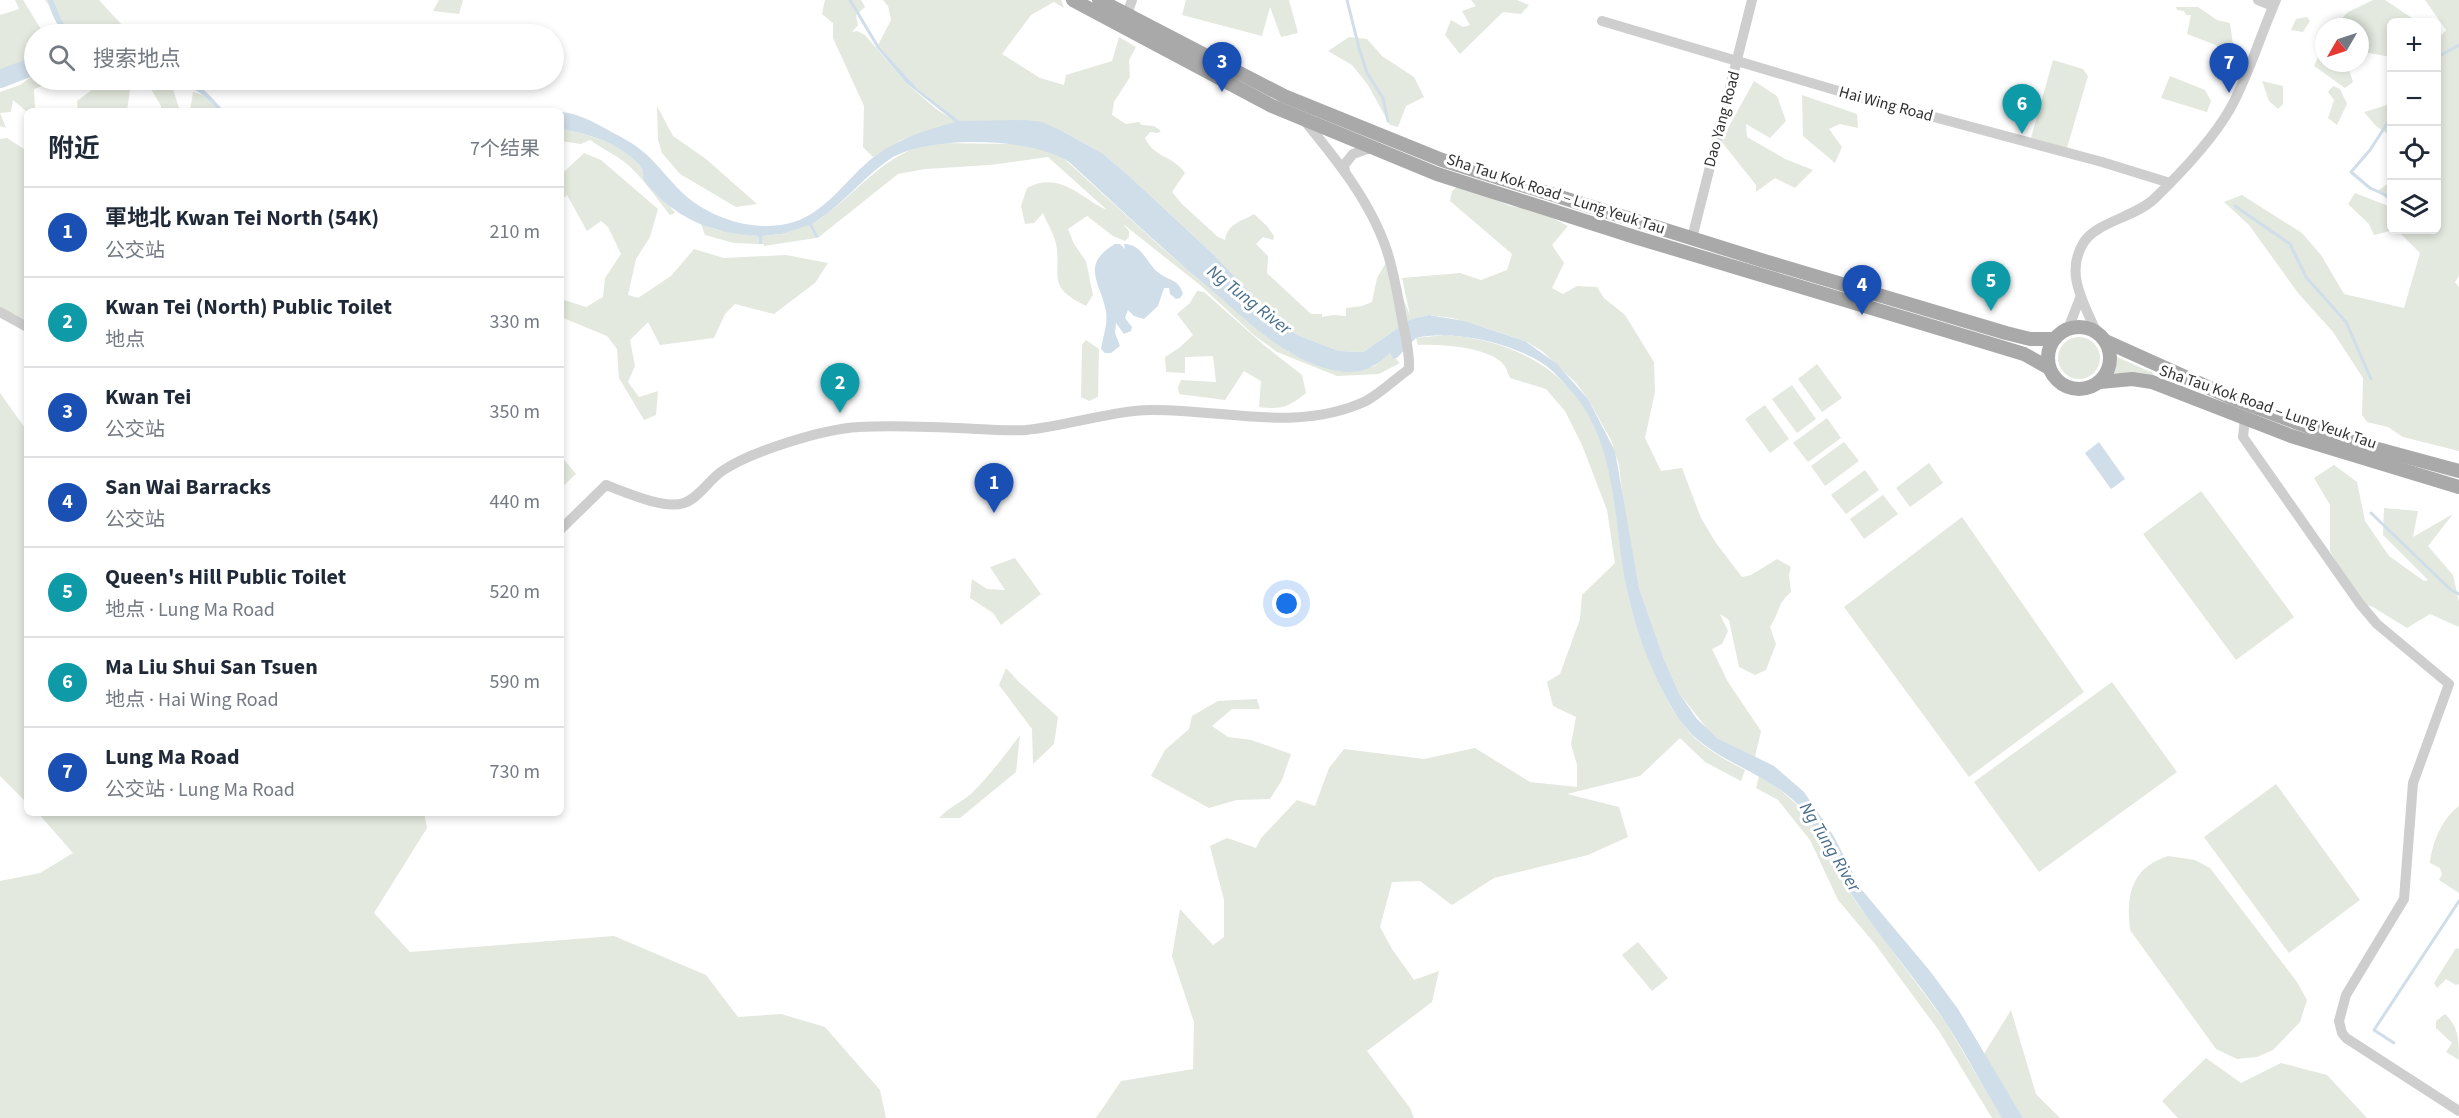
<!DOCTYPE html>
<html lang="zh">
<meta charset="utf-8">
<style>
:root{--surface:#fff;--page:#f6f6f7;--text:#1f2937;--muted:#747a83;--line:#e0e1e3;--accent:#d3484b}
body{margin:0;font-family:"Source Sans 3","Noto Sans SC",sans-serif;background:var(--page);color:var(--text)}
.controls{position:absolute;right:18px;top:18px;display:grid;overflow:hidden;border-radius:9px;box-shadow:0 3px 9px #0003}
.controls button{width:54px;height:54px;display:grid;place-items:center;padding:0;border:0;border-bottom:2px solid var(--line);background:var(--surface);color:var(--text);font:30px sans-serif}
.compass{position:absolute;left:2315px;top:18px;width:54px;height:54px;border-radius:50%;background:var(--surface);box-shadow:0 3px 9px #0003;rotate:231deg}
.you{position:absolute;left:1287px;top:604px;width:21px;height:21px;margin:-15px;border:4px solid #fff;border-radius:50%;background:#1a73e8;box-shadow:0 0 0 9px #1a73e833}
.badge{display:grid;place-items:center;width:39px;height:39px;border-radius:50%;background:var(--accent);color:#fff;font-size:20px;font-weight:700}
.pin{position:absolute;translate:-50% -50px;filter:drop-shadow(0 2px 3px #0008)}
.pin::after{content:'';position:absolute;top:32px;width:21px;height:18px;background:inherit;clip-path:polygon(0 0,100% 0,50% 100%)}
.list{margin:0;padding:0;list-style:none}
h2{display:flex;justify-content:space-between;align-items:center;height:78px;margin:0;padding:0 24px;font-size:26px}
h2 small{font-size:20px;font-weight:400;color:var(--muted)}
.list li{display:grid;grid-template-columns:39px 1fr auto;gap:18px;align-items:center;box-sizing:border-box;height:90px;padding:0 24px;border-top:2px solid var(--line)}
.list b{display:block;font-size:22px;white-space:nowrap}
.list p{margin:0;font-size:20px;white-space:nowrap;color:var(--muted)}
.list em{font-size:20px;font-style:normal;color:var(--muted)}
.icon{flex:none;width:33px;height:33px;fill:none;stroke:currentColor;stroke-width:2;stroke-linecap:round;stroke-linejoin:round}
.map{position:relative;flex:none;width:2459px;height:1118px;overflow:hidden}
.search{position:absolute;background:var(--surface);box-shadow:0 3px 9px #0003;left:24px;top:24px;width:540px;height:66px;display:flex;align-items:center;gap:15px;box-sizing:border-box;padding:0 21px;border-radius:33px;color:var(--muted);font-size:22px}
.panel{position:absolute;background:var(--surface);box-shadow:0 3px 9px #0003;left:24px;top:108px;width:540px;height:708px;border-radius:9px}
.map>svg:first-child{display:block}
.green{fill:#e3e9de}
.water{fill:#d0deea}
.lines{fill:none;stroke-linecap:round;stroke-linejoin:round}
.stream{stroke:#d0deea;stroke-width:3}
.river{stroke:#d0deea;stroke-width:18}
.minor{stroke:#cecece;stroke-width:10}
.major{stroke:#a9a9a9;stroke-width:14}
.labels{text-anchor:middle;dominant-baseline:central;stroke-width:6;stroke-linejoin:round;paint-order:stroke}
.street-label{font-size:16px;fill:#313131;stroke:#fff}
.water-label{font-size:18px;font-style:italic;fill:#476d8b;stroke:#fff}
</style>
<div class="map">
<svg width="2459" height="1118" viewBox="0 0 2459 1118">
<rect width="100%" height="100%" fill="#fff"/>
<!-- green -->
<g class="green">
<path d="M 15,0 L 23,0 L 44,34 L 34,34 L 34,66 L 0,79 L 0,15 L 19,9 Z"/>
<path d="M 45,0 L 99,0 L 122,25 L 138,34 L 70,34 Z"/>
<path d="M 439,0 L 463,0 L 459,14 L 433,11 Z"/>
<path d="M 825,0 L 861,0 L 865,7 L 856,15 L 858,25 L 852,32 L 857,31 L 865,35 L 906,83 L 936,109 L 956,122 L 901,140 L 873,157 L 863,147 L 864,106 L 833,38 L 833,23 L 822,14 Z"/>
<path d="M 883,0 L 1061,0 L 1064,8 L 1054,2 L 1031,15 L 1002,54 L 1040,78 L 1064,85 L 1066,75 L 1112,61 L 1119,37 L 1136,47 L 1129,60 L 1130,77 L 1114,102 L 1112,115 L 1126,124 L 1139,122 L 1142,125 L 1154,126 L 1161,131 L 1158,133 L 1150,132 L 1145,138 C 1155,159 1173,155 1185,173 L 1172,192 L 1182,204 L 1218,237 L 1225,240 C 1227,224 1242,221 1254,214 L 1267,226 L 1274,236 L 1273,240 L 1263,237 L 1256,244 L 1268,256 L 1267,273 L 1311,314 L 1322,314 L 1322,317 L 1333,315 L 1346,316 L 1346,308 L 1362,306 L 1372,302 L 1377,278 L 1387,261 L 1410,315 L 1402,278 L 1460,273 L 1481,280 L 1507,270 L 1512,254 L 1450,201 L 1452,191 L 1461,184 L 1510,206 L 1537,210 L 1568,226 L 1552,245 L 1564,263 L 1552,288 L 1563,294 L 1577,286 L 1597,287 L 1604,298 L 1625,315 L 1654,362 L 1655,392 L 1645,438 L 1661,471 L 1682,468 L 1701,518 L 1716,543 L 1742,577 L 1751,575 L 1777,559 L 1791,567 L 1789,575 L 1791,592 C 1778,602 1779,614 1770,627 L 1776,644 L 1766,670 L 1755,675 L 1739,667 L 1729,620 L 1720,614 L 1728,631 L 1722,644 L 1712,649 L 1728,682 L 1761,731 L 1755,757 L 1717,738 L 1708,730 L 1679,693 L 1664,659 L 1639,588 L 1625,516 L 1619,465 L 1611,440 L 1588,399 L 1576,383 L 1542,351 L 1525,341 L 1495,331 L 1452,318 L 1429,315 L 1411,319 L 1363,352 L 1339,351 L 1297,335 L 1269,312 L 1213,254 L 1127,174 L 1102,153 L 1062,131 L 960,121 L 918,89 L 878,45 L 891,20 L 888,6 Z"/>
<path d="M 1186,0 L 1289,0 L 1298,33 L 1281,37 L 1270,7 L 1262,36 L 1182,15 Z"/>
<path d="M 1471,0 L 1517,0 L 1529,5 L 1521,14 L 1503,12 L 1460,54 L 1445,35 L 1451,20 L 1463,27 L 1470,25 L 1462,11 L 1476,6 Z"/>
<path d="M 2373,0 L 2385,0 L 2418,22 L 2392,22 L 2391,57 L 2363,52 L 2360,54 L 2360,27 L 2334,27 L 2348,12 Z"/>
<path d="M 2425,0 L 2459,0 L 2459,276 L 2455,282 L 2459,287 L 2459,451 L 2403,437 L 2388,427 L 2367,422 L 2362,415 L 2363,378 L 2333,332 L 2298,293 L 2249,225 L 2224,202 L 2242,195 L 2302,233 L 2321,255 L 2344,294 L 2404,308 L 2420,253 L 2401,234 L 2403,230 L 2436,230 L 2436,35 L 2440,37 L 2446,30 Z"/>
<path d="M 2176,7 L 2198,7 L 2217,20 L 2230,23 L 2234,52 L 2187,34 L 2191,15 L 2186,15 L 2184,11 L 2177,10 Z"/>
<path d="M 2307,17 L 2310,21 L 2303,32 L 2291,30 L 2296,19 Z"/>
<path d="M 1349,37 L 1367,39 L 1382,56 L 1414,77 L 1424,97 L 1406,106 L 1398,127 L 1390,125 L 1368,85 L 1352,65 L 1328,51 Z"/>
<path d="M 2324,43 L 2324,63 L 2347,63 L 2353,82 L 2345,88 L 2314,66 Z"/>
<path d="M 2053,60 L 2083,69 L 2088,76 L 2067,148 L 2031,138 Z"/>
<path d="M 34,75 L 34,80 L 78,80 L 61,90 L 45,85 L 34,89 L 35,109 L 27,112 L 13,100 L 11,112 L 0,113 L 6,128 L 0,126 L 0,92 L 20,85 Z"/>
<path d="M 2170,76 L 2205,90 L 2211,101 L 2207,112 L 2161,98 Z"/>
<path d="M 102,80 L 170,80 L 180,111 L 161,111 L 161,106 L 151,89 L 130,89 L 127,111 L 78,111 L 77,101 L 104,81 Z"/>
<path d="M 1754,81 L 1777,96 L 1786,121 L 1770,138 L 1746,124 L 1747,137 L 1785,159 L 1813,170 L 1795,188 L 1775,178 L 1756,192 L 1756,185 L 1721,141 Z"/>
<path d="M 2262,81 L 2283,86 L 2283,104 L 2278,109 L 2269,101 Z"/>
<path d="M 2333,86 L 2340,89 L 2347,104 L 2337,125 L 2328,118 L 2334,100 L 2328,92 Z"/>
<path d="M 193,92 L 203,95 L 219,111 L 190,111 Z"/>
<path d="M 1802,95 L 1857,114 L 1858,128 L 1840,124 L 1829,129 L 1842,147 L 1835,163 L 1803,136 Z"/>
<path d="M 2391,98 L 2391,136 L 2376,126 L 2364,112 L 2387,105 Z"/>
<path d="M 657,106 L 673,136 L 706,159 L 757,204 L 736,207 L 680,174 L 662,153 L 658,140 Z"/>
<path d="M 561,129 C 590,135 620,142 640,166 C 645,173 642,178 650,186 C 656,194 671,206 675,213 L 670,215 C 654,195 637,168 614,155 C 606,150 599,146 590,140 L 581,144 L 561,141 Z"/>
<path d="M 7,138 L 27,151 L 27,332 L 0,317 L 0,139 Z"/>
<path d="M 937,143 L 1013,144 L 1036,148 L 1061,156 L 1161,247 L 1265,335 L 1289,352 L 1347,372 L 1358,371 L 1375,366 L 1390,353 L 1400,363 L 1379,374 L 1337,376 L 1277,352 L 1255,336 L 1200,285 L 1123,224 L 1129,231 L 1129,237 L 1125,241 L 1113,236 L 1087,216 L 1068,229 L 1074,244 L 1086,261 L 1093,295 L 1086,306 C 1045,286 1062,276 1056,244 C 1054,234 1047,223 1043,213 L 1034,223 L 1025,224 L 1021,206 L 1027,188 C 1059,170 1081,198 1107,210 L 1048,157 L 990,165 L 925,169 L 898,174 L 819,237 L 812,224 C 856,198 882,150 937,143 Z"/>
<path d="M 584,153 L 601,160 L 658,209 L 650,237 L 636,259 L 628,295 L 638,298 L 671,276 L 694,249 L 724,258 L 786,255 L 828,263 L 815,283 L 774,314 L 735,304 L 725,314 L 714,338 L 660,345 L 648,322 L 630,340 L 635,366 L 628,382 L 639,397 L 658,391 L 656,415 L 644,420 L 619,378 L 617,349 L 607,336 L 561,317 L 561,299 L 586,307 L 603,297 L 605,278 L 621,254 L 608,227 L 601,221 L 587,231 L 567,195 L 561,200 L 561,169 L 564,172 Z"/>
<path d="M 2391,182 L 2391,202 L 2377,191 Z"/>
<path d="M 2355,193 L 2391,207 L 2390,231 L 2374,235 L 2369,224 L 2348,204 Z"/>
<path d="M 701,224 L 717,230 L 758,236 L 759,244 L 734,243 L 705,235 Z"/>
<path d="M 809,224 L 816,238 L 764,246 L 761,236 L 782,234 Z"/>
<path d="M 1197,291 L 1204,292 L 1265,346 L 1302,375 L 1306,393 C 1289,407 1281,410 1259,407 L 1261,381 L 1244,371 L 1225,400 L 1179,394 L 1178,387 L 1181,380 L 1216,382 L 1213,356 L 1185,357 L 1185,373 L 1166,372 L 1165,357 L 1179,348 L 1193,335 L 1177,314 L 1190,303 Z"/>
<path d="M 1445,335 C 1505,339 1563,364 1591,420 C 1606,448 1612,484 1618,516 C 1621,535 1621,555 1624,574 C 1630,612 1643,648 1659,682 C 1668,703 1679,723 1696,739 C 1711,752 1727,761 1745,770 L 1741,781 L 1705,762 L 1680,738 L 1640,776 L 1567,794 L 1619,807 L 1628,837 L 1588,855 L 1494,878 L 1452,905 L 1420,881 L 1392,882 L 1380,927 L 1392,949 L 1414,980 L 1439,971 L 1432,1002 L 1367,1051 L 1410,1108 L 1414,1118 L 1096,1118 L 1121,1081 L 1193,1069 L 1194,1022 L 1172,956 L 1180,909 L 1213,945 L 1224,937 L 1224,900 L 1210,846 L 1227,838 L 1256,848 L 1261,838 L 1297,800 L 1315,806 L 1329,768 L 1344,749 L 1424,759 L 1475,748 L 1530,782 L 1577,787 L 1577,765 L 1571,744 L 1576,717 L 1553,706 L 1547,682 L 1560,674 L 1580,619 L 1582,595 L 1615,563 L 1607,510 L 1582,445 L 1565,411 L 1546,389 L 1510,378 C 1508,374 1507,368 1504,365 C 1490,347 1440,344 1418,345 L 1416,338 Z"/>
<circle cx="2079" cy="358" r="21"/>
<path d="M 1086,340 L 1099,349 L 1098,397 L 1089,401 L 1081,397 L 1082,345 Z"/>
<path d="M 2117,357 L 2153,373 L 2152,376 L 2137,373 L 2113,373 Z"/>
<path d="M 1817,364 L 1842,398 L 1822,412 L 1798,379 Z"/>
<path d="M 1792,385 L 1816,419 L 1797,433 L 1772,399 Z"/>
<path d="M 0,393 L 27,431 L 27,803 L 0,776 Z"/>
<path d="M 1765,405 L 1789,439 L 1770,453 L 1745,419 Z"/>
<path d="M 1827,418 L 1841,438 L 1808,462 L 1793,443 Z"/>
<path d="M 1844,442 L 1859,461 L 1825,486 L 1811,466 Z"/>
<path d="M 561,456 L 576,474 L 561,488 Z"/>
<path d="M 1929,463 L 1943,483 L 1910,507 L 1896,488 Z"/>
<path d="M 2334,465 L 2357,482 L 2365,521 L 2389,556 L 2424,581 L 2428,580 L 2383,535 L 2384,508 L 2418,511 L 2413,537 L 2453,514 L 2428,546 L 2453,575 L 2459,602 L 2459,627 L 2430,614 L 2407,628 L 2373,607 L 2360,603 L 2330,551 L 2330,505 L 2314,478 Z"/>
<path d="M 1865,470 L 1879,490 L 1846,514 L 1831,495 Z"/>
<path d="M 2201,491 L 2294,617 L 2236,660 L 2143,534 Z"/>
<path d="M 1883,495 L 1898,514 L 1864,539 L 1850,519 Z"/>
<path d="M 1962,517 L 2084,692 L 1969,777 L 1844,607 Z"/>
<path d="M 1015,558 L 1041,594 L 1001,625 L 993,613 L 970,598 L 972,579 L 987,589 L 1005,590 L 990,567 Z"/>
<path d="M 1006,668 L 1019,682 L 1058,717 L 1054,744 L 1033,764 L 1032,729 L 999,685 Z"/>
<path d="M 2112,682 L 2177,772 L 2039,872 L 1974,782 Z"/>
<path d="M 1257,699 L 1260,709 L 1232,709 L 1212,726 L 1228,737 L 1251,740 L 1291,754 L 1282,780 L 1270,799 L 1237,800 L 1209,808 L 1151,776 L 1165,750 L 1189,729 L 1192,716 L 1218,701 Z"/>
<path d="M 1020,735 L 1016,772 L 960,818 L 939,818 C 949,807 962,802 972,793 C 990,775 1005,755 1020,735 Z"/>
<path d="M 1759,776 L 1777,787 L 1803,810 L 1814,825 L 1831,862 L 1856,902 L 1946,1023 L 2002,1118 L 1992,1118 L 1939,1031 L 1875,944 L 1838,900 L 1810,840 L 1778,800 L 1756,788 Z"/>
<path d="M 2276,784 L 2360,900 L 2289,953 L 2204,837 Z"/>
<path d="M 2459,806 L 2459,893 L 2439,880 L 2442,875 L 2440,868 L 2430,863 C 2432,843 2442,818 2459,806 Z"/>
<path d="M 38,813 L 424,813 L 427,828 L 374,913 L 410,952 L 614,936 L 706,975 L 738,1017 L 781,1014 L 825,1027 L 880,1090 L 886,1118 L 0,1118 L 0,881 L 40,873 L 73,853 Z"/>
<path d="M 2168,856 L 2195,860 L 2210,868 L 2297,982 L 2307,1000 L 2300,1022 L 2273,1050 L 2257,1057 L 2237,1059 L 2216,1049 L 2130,930 C 2126,895 2131,868 2168,856 Z"/>
<path d="M 1638,942 L 1668,978 L 1652,991 L 1622,955 Z"/>
<path d="M 2456,948 L 2459,949 L 2459,984 L 2456,985 L 2446,979 L 2437,988 L 2434,983 Z"/>
<path d="M 2011,1010 L 2036,1094 L 2060,1118 L 2023,1118 L 1984,1054 Z"/>
<path d="M 2445,1014 C 2459,1027 2459,1041 2459,1060 L 2446,1052 L 2452,1043 L 2436,1028 L 2436,1021 Z"/>
<path d="M 2206,1058 L 2241,1083 L 2281,1063 L 2327,1075 L 2367,1118 L 2178,1118 L 2162,1101 Z"/>
</g>
<!-- water -->
<g class="water">
<path d="M 48,0 L 53,0 L 62,21 L 72,34 L 65,34 C 56,24 51,14 48,0 Z"/>
<path d="M 878,45 L 918,89 L 960,121 L 1025,120 L 1042,122 L 1062,131 L 1102,153 L 1127,174 L 1213,254 L 1269,312 L 1297,335 L 1339,351 L 1363,352 L 1411,319 L 1429,315 L 1464,321 L 1525,341 L 1557,364 L 1588,399 L 1615,451 L 1639,588 L 1664,659 L 1679,693 L 1697,719 L 1717,738 L 1774,766 L 1804,792 L 1833,835 L 1862,890 L 1930,971 L 1958,1009 L 2023,1118 L 2002,1118 C 1983,1087 1966,1054 1946,1023 C 1918,981 1884,943 1856,901 C 1847,888 1838,874 1831,861 C 1822,843 1816,825 1803,810 C 1766,768 1705,763 1675,713 C 1650,672 1633,624 1624,576 C 1614,514 1615,442 1572,392 C 1563,382 1553,370 1542,363 C 1511,343 1451,329 1416,338 L 1397,358 L 1393,359 L 1390,353 C 1377,366 1364,373 1346,372 C 1291,367 1247,320 1208,287 C 1160,247 1115,204 1069,162 C 1033,137 927,135 890,159 C 862,178 842,206 812,224 L 819,237 L 816,238 L 809,225 L 782,234 L 762,236 L 763,244 L 759,244 L 758,236 C 710,233 676,219 645,182 C 642,177 644,174 642,169 C 638,161 624,152 618,148 C 601,137 580,133 561,129 L 561,112 C 577,113 594,122 608,130 C 621,137 635,144 646,154 C 661,168 672,184 687,197 C 714,219 752,231 786,224 C 824,217 846,178 875,156 C 899,138 927,130 955,122 L 906,83 L 876,47 Z"/>
<path d="M 180,80 C 198,79 212,98 224,111 L 219,111 L 203,95 Z"/>
<path d="M 1115,244 L 1120,244 L 1125,249 L 1124,244 C 1143,244 1147,265 1159,273 C 1169,281 1179,279 1183,294 L 1180,298 L 1176,299 L 1170,294 L 1169,288 L 1164,288 L 1158,306 L 1144,319 L 1134,316 L 1128,310 L 1125,318 L 1132,327 L 1131,331 L 1124,334 L 1116,323 L 1115,333 L 1120,346 L 1111,353 L 1105,353 L 1101,349 C 1103,336 1108,325 1106,311 C 1100,281 1080,265 1115,244 Z"/>
<path d="M 2099,442 L 2125,479 L 2111,489 L 2085,453 Z"/>
</g>
<g class="lines">
<!-- stream -->
<g class="stream">
<path d="M 850,0 L 878,47"/>
<path d="M 1347,0 L 1359,48 L 1367,73 L 1383,98 L 1388,121"/>
<path d="M 2436,58 L 2459,45"/>
<path d="M 2392,116 L 2370,150 L 2351,172 L 2370,188 L 2392,198"/>
<path d="M 2235,206 L 2290,244 L 2306,277 L 2346,322 L 2371,379"/>
<path d="M 2371,513 L 2451,590 L 2459,594"/>
<path d="M 2394,1043 L 2374,1030 L 2459,901"/>
</g>
<!-- river -->
<path class="river" d="M 0,79 L 34,66"/>
<!-- minor -->
<g class="minor">
<path d="M 2258,0 L 2273,6"/>
<path d="M 1127,14 L 1132,0"/>
<path d="M 1602,21 L 1852,95 L 2102,162 L 2170,183"/>
<path d="M 1345,172 L 1344,165 L 1353,154 L 1370,148"/>
<path d="M 1692,238 L 1752,0"/>
<path d="M 0,312 L 27,327"/>
<path d="M 2068,329 L 2080,298"/>
<path d="M 2096,332 C 2084,302 2064,273 2084,242 C 2097,222 2135,217 2154,199 C 2181,173 2211,142 2230,109 C 2249,75 2260,36 2276,0"/>
<path d="M 2245,418 L 2243,437 L 2360,604 L 2377,624 L 2449,684 L 2413,783 L 2404,899 L 2346,995 L 2339,1021 L 2342,1033 L 2346,1038 L 2459,1111"/>
<path d="M 561,529 L 606,485 C 625,492 665,510 684,503 C 699,498 709,480 722,471 C 752,451 823,429 859,427 C 897,425 938,427 976,429 C 993,430 1009,431 1026,430 C 1068,426 1109,411 1151,410 C 1222,409 1298,433 1366,401 C 1381,393 1395,379 1409,369 C 1410,351 1405,335 1402,319 C 1398,296 1394,273 1387,251 C 1371,202 1336,159 1304,120"/>
</g>
<!-- major -->
<g class="major">
<path d="M 1073,0 L 1272,106 L 1437,174 L 1638,238 L 2001,347 L 2024,354 L 2049,368"/>
<path d="M 1099,0 L 1284,96 L 1442,160 L 1761,260 L 2006,333 L 2030,339 L 2054,339"/>
<circle cx="2079" cy="358" r="31"/>
<path d="M 2105,341 L 2234,399 L 2295,422 L 2363,445 L 2459,471"/>
<path d="M 2100,382 L 2132,379 L 2152,382 L 2291,436 L 2459,487"/>
</g>
</g>
<g class="labels">
<!-- street labels -->
<g class="street-label">
<text transform="translate(1886 104) rotate(15)">Hai Wing Road</text>
<text transform="translate(1722 119) rotate(-75)">Dao Yang Road</text>
<text transform="translate(1556 194) rotate(18)">Sha Tau Kok Road – Lung Yeuk Tau</text>
<text transform="translate(2268 407) rotate(19)">Sha Tau Kok Road – Lung Yeuk Tau</text>
</g>
<!-- water labels -->
<g class="water-label">
<text transform="translate(1249 300) rotate(38)">Ng Tung River</text>
<text transform="translate(1830 847) rotate(59)">Ng Tung River</text>
</g>
</g>
</svg>
<div class="controls">
<button>+</button>
<button>−</button>
<button><svg class="icon" aria-label="locate" viewBox="0 0 24 24"><circle cx="12" cy="12" r="6"/><path d="M12 2v4M12 18v4M2 12h4M18 12h4"/></svg></button>
<button><svg class="icon" aria-label="layers" viewBox="0 0 24 24"><path d="M12 4l9 5-9 5-9-5zM3 14l9 5 9-5"/></svg></button>
</div>
<svg class="compass" viewBox="-18 -18 36 36"><path d="M0-13l5 13h-10z" fill="#e53935"/><path d="M0 13l5-13h-10z" fill="#747a83"/></svg>
<div class="you"></div>
<div class="pin badge" style="left:994px;top:513px;background:#1a4fb4">1</div>
<div class="pin badge" style="left:840px;top:413px;background:#0f9aa8">2</div>
<div class="pin badge" style="left:1222px;top:92px;background:#1a4fb4">3</div>
<div class="pin badge" style="left:1862px;top:315px;background:#1a4fb4">4</div>
<div class="pin badge" style="left:1991px;top:311px;background:#0f9aa8">5</div>
<div class="pin badge" style="left:2022px;top:134px;background:#0f9aa8">6</div>
<div class="pin badge" style="left:2229px;top:93px;background:#1a4fb4">7</div>
<div class="search"><svg class="icon" aria-label="search" viewBox="0 0 24 24"><circle cx="10" cy="10" r="6"/><path d="M15 15l6 6"/></svg>搜索地点</div>
<section class="panel">
<h2>附近<small>7个结果</small></h2>
<ul class="list">
<li><span class="badge" style="background:#1a4fb4">1</span><div><b>軍地北 Kwan Tei North (54K)</b><p>公交站</p></div><em>210 m</em></li>
<li><span class="badge" style="background:#0f9aa8">2</span><div><b>Kwan Tei (North) Public Toilet</b><p>地点</p></div><em>330 m</em></li>
<li><span class="badge" style="background:#1a4fb4">3</span><div><b>Kwan Tei</b><p>公交站</p></div><em>350 m</em></li>
<li><span class="badge" style="background:#1a4fb4">4</span><div><b>San Wai Barracks</b><p>公交站</p></div><em>440 m</em></li>
<li><span class="badge" style="background:#0f9aa8">5</span><div><b>Queen's Hill Public Toilet</b><p>地点 · Lung Ma Road</p></div><em>520 m</em></li>
<li><span class="badge" style="background:#0f9aa8">6</span><div><b>Ma Liu Shui San Tsuen</b><p>地点 · Hai Wing Road</p></div><em>590 m</em></li>
<li><span class="badge" style="background:#1a4fb4">7</span><div><b>Lung Ma Road</b><p>公交站 · Lung Ma Road</p></div><em>730 m</em></li>
</ul>
</section>
</div>
